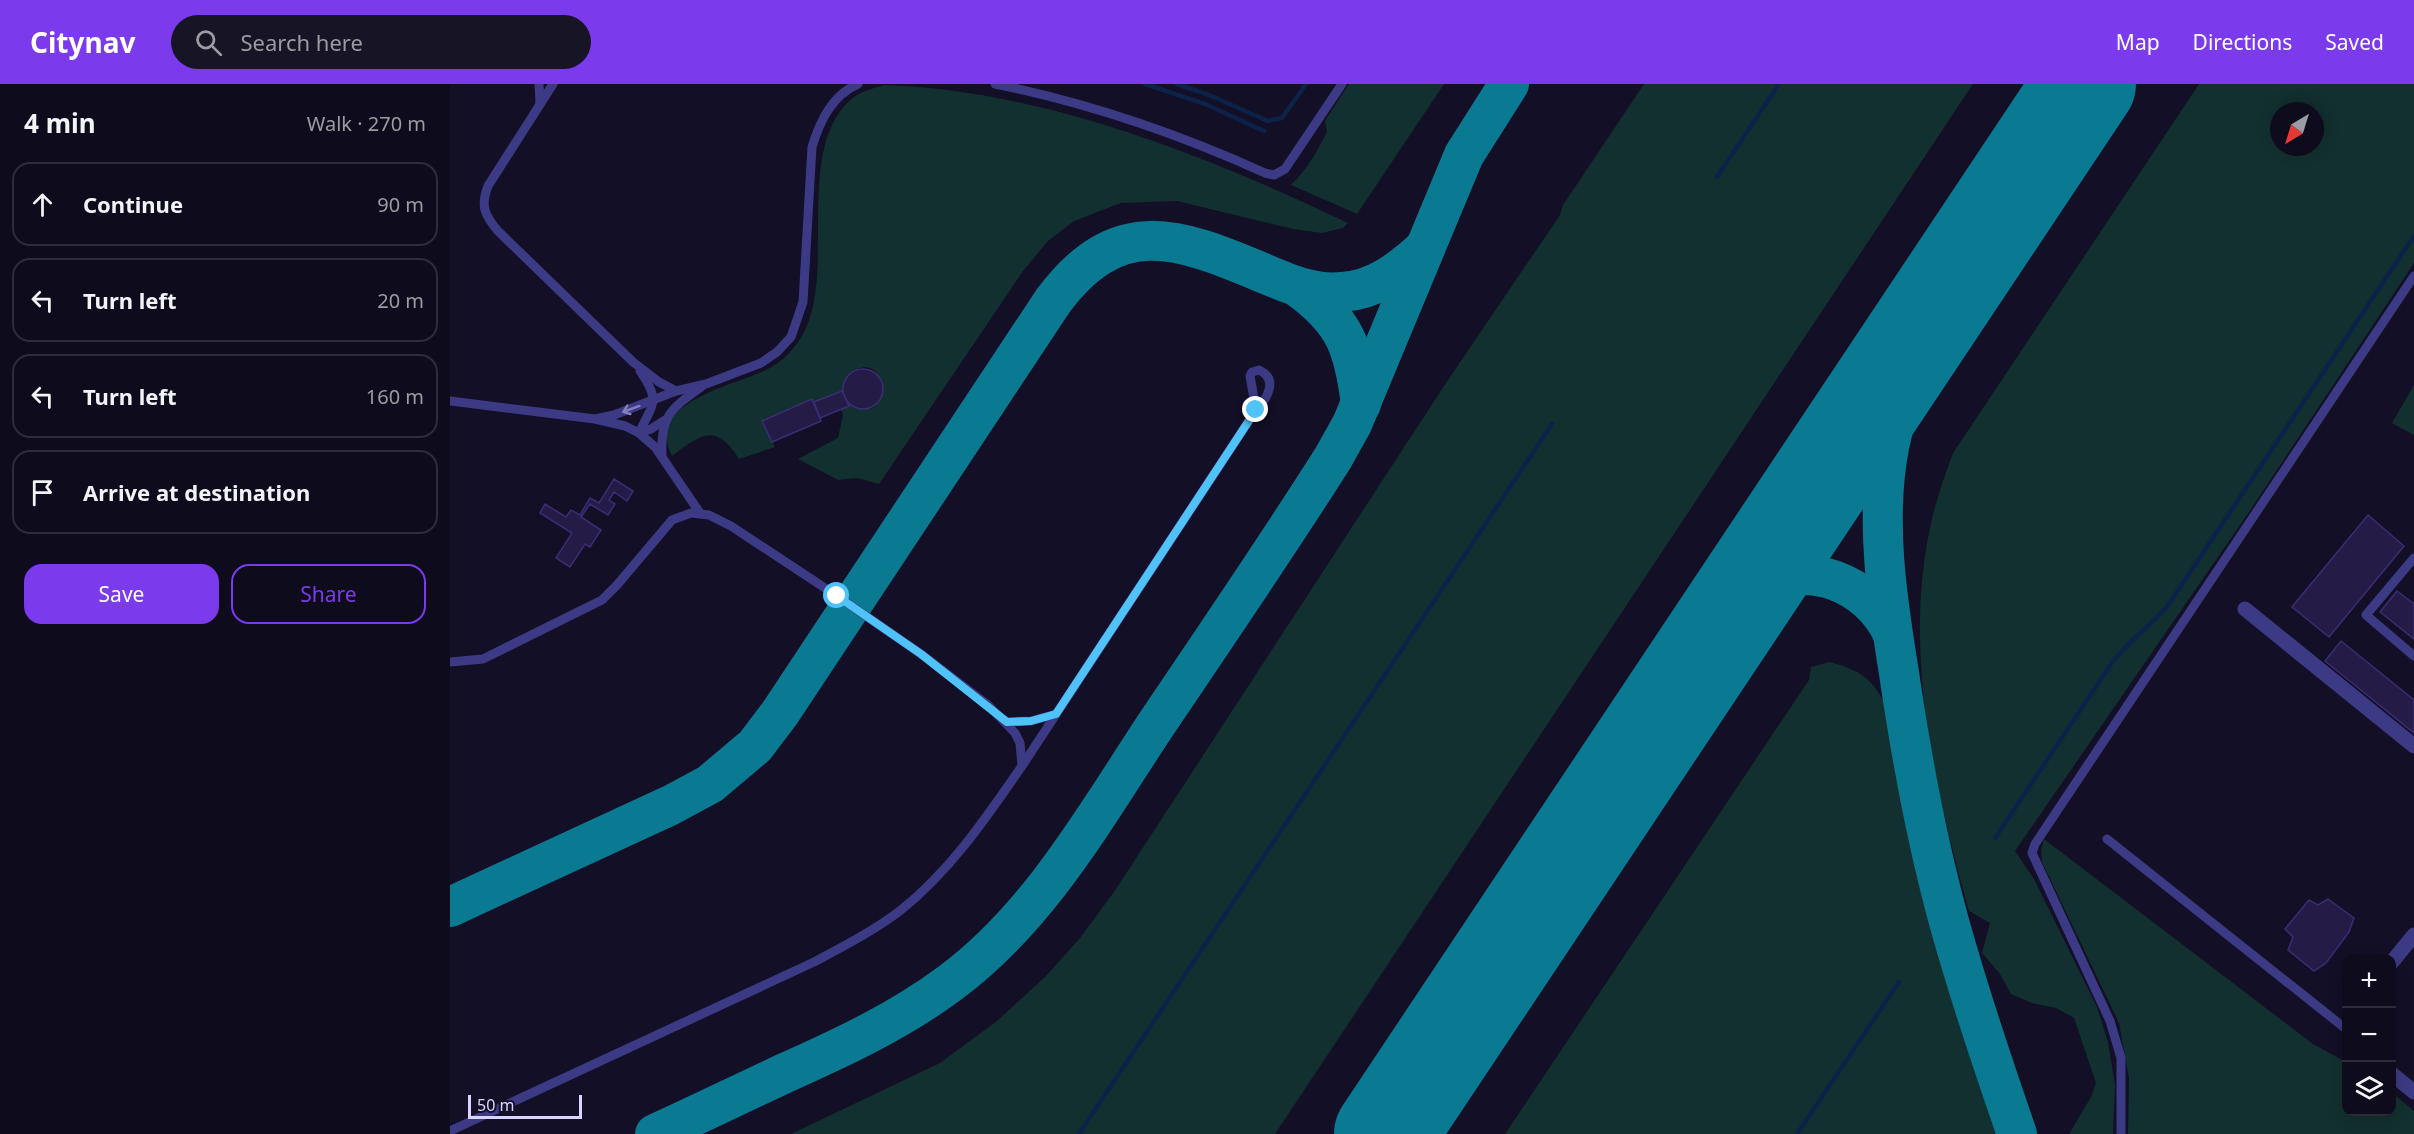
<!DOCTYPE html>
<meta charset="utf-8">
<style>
:root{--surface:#0e0b1c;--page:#171425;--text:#f1f3f6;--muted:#9b9ba3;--line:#2e2b3b;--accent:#7c3aed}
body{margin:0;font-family:"Noto Sans",sans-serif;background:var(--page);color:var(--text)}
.controls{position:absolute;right:18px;bottom:18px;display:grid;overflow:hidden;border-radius:12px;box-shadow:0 3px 15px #0003}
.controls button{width:54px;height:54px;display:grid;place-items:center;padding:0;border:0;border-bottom:2px solid var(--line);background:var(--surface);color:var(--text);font:30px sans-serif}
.compass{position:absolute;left:1820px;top:18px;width:54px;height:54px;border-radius:50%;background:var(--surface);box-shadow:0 3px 15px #0003;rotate:218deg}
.scale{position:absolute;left:18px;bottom:15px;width:114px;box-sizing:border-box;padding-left:6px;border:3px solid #d9d4ff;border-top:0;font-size:16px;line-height:21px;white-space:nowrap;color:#d9d4ff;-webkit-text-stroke:4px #130f26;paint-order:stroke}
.stop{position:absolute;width:18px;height:18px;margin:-14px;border:4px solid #4fc3f7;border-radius:50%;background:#fff}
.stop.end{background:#4fc3f7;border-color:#fff;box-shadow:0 2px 6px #0008}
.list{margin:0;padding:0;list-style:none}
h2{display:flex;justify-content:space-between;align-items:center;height:78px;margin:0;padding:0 24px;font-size:26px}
h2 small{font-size:20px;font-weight:400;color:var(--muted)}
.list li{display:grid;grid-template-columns:39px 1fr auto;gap:18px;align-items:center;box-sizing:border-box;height:84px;margin:0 12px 12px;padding:0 12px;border:2px solid var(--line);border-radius:18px}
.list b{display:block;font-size:22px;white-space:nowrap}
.list em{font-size:20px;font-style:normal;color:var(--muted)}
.actions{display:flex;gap:12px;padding:18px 24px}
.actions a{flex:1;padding:14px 0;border:2px solid var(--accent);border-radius:18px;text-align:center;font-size:21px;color:var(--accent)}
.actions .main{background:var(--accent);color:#fff}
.icon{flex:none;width:33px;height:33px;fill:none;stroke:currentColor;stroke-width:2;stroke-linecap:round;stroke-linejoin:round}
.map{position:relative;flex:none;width:1964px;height:1050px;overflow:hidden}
header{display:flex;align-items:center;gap:36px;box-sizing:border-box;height:84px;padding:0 30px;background:var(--accent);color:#fff}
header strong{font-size:28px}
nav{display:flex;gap:33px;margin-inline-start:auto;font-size:21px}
.search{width:420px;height:54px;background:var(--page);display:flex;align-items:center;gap:15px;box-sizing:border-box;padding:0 21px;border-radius:33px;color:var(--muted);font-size:22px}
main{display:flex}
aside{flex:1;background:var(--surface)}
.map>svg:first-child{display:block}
.green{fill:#12302f;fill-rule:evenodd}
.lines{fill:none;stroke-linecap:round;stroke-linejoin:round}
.stream{stroke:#0c2248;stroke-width:4.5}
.taxiway{stroke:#0a7a92;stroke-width:40}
.runway{stroke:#0a7a92;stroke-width:102}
.building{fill:#241b47;stroke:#3b2d73;stroke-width:1.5}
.lane{stroke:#3d3a85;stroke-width:9}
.street{stroke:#3d3a85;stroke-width:15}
.oneway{stroke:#837fbc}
.route{stroke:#4fc3f7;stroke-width:8}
</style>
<header>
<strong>Citynav</strong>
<div class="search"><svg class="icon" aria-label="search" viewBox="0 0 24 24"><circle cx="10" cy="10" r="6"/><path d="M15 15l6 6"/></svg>Search here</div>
<nav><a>Map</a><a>Directions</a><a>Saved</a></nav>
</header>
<main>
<aside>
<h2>4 min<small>Walk · 270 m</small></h2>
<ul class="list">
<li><svg class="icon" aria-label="ahead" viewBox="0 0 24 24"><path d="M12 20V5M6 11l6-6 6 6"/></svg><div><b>Continue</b></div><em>90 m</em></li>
<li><svg class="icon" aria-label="left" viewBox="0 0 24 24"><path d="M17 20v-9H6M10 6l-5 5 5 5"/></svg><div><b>Turn left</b></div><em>20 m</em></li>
<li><svg class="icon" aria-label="left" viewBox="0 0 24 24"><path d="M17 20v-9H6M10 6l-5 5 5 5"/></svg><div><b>Turn left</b></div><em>160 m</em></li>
<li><svg class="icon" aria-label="arrive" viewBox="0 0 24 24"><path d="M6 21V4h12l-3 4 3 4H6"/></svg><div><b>Arrive at destination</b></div></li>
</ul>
<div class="actions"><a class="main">Save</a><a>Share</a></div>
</aside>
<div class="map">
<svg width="1964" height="1050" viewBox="0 0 1964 1050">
<rect width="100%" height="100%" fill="#130f26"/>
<!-- green -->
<g class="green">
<path d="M 899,0 L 994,0 L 907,130 L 841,101 C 857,86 867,67 877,48 L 875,37 Z"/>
<path d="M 1194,0 L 1523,0 L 825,1050 L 341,1050 L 490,979 L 547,937 L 596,892 L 630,854 L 664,808 L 994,302 L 1110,131 L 1113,121 Z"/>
<path d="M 1749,0 L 1964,0 L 1964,179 L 1799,428 L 1565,767 L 1584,795 L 1647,923 L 1658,958 L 1665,1001 L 1663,1050 L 1619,1050 L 1641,1013 L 1646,999 L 1624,934 L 1606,924 L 1582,919 L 1561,910 L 1550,890 L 1532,869 L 1540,839 L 1519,827 C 1485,704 1453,571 1480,444 C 1485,418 1494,394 1503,369 ZM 1829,27 L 1865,27 L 1865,63 L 1829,63 Z"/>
<path d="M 434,1 C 592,6 756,71 898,139 L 893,144 L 872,149 L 843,145 L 727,117 L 671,119 L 624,137 L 598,157 L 573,187 L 429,400 L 407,394 L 388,396 L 348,375 L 388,354 L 393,331 L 391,325 L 400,320 C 446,346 439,263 402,288 C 394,293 393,301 393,309 L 392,307 L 364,318 L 361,315 L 313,337 L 325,363 L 289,375 C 266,338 251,350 222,372 C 194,318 283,302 316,286 C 333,278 348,262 356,244 C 385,180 344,60 404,13 C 412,7 425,4 434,1 Z"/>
<path d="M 1964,301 L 1964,351 L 1942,339 Z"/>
<path d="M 1380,578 C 1416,588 1426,598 1440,632 L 1482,830 L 1500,897 L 1550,1050 L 1055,1050 L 1359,596 L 1361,583 Z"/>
<path d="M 1594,755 L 1863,960 L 1896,978 L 1896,1028 L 1942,1028 L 1942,1009 L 1964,1027 L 1964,1050 L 1678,1050 L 1679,994 L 1669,939 L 1592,778 L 1591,766 Z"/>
</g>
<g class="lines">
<!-- stream -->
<g class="stream">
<path d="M 695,0 L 755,20 L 814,47"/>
<path d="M 727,0 L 759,11 L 818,37 L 832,34 L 856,0"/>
<path d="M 1267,93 L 1329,0"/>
<path d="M 1545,754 L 1661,580 C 1678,557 1701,542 1719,520 L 1964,152"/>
<path d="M 629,1050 L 1102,340"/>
<path d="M 1347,1050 L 1449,898"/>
</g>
<!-- taxiway -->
<g class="taxiway">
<path d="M 1505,195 C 1476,248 1451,303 1439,363 C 1425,437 1437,515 1449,589 C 1461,671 1476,753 1498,834 C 1518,907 1542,978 1567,1050"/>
<path d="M 849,204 C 896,238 904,265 911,320"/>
<path d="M 1267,552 C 1279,536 1292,515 1310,504 C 1358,474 1419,500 1442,548"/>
<path d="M 0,823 L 221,721 L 260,700 L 305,662 L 330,629 L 603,217 C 668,130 727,153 813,189 C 839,200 864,211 892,208 C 926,206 951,186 975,164"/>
<path d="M 205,1050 C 249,1030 292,1009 335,989 C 393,963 449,937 500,899 C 589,833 645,733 705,642 C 765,553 826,464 883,374 L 902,340 L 1014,71 L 1059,0"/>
</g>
<!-- runway -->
<path class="runway" d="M 935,1050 L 1635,0"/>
</g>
<!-- building -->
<g class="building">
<circle cx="413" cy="305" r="20"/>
<path d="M 392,307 L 399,322 L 370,334 L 364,318 Z"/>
<path d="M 362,315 L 371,337 L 322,358 L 312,337 Z"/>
<path d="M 164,395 L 183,407 L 177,417 L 164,408 L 159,416 L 165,420 L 158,431 L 140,420 L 131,433 L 151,446 L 140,463 L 135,460 L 120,483 L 106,474 L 122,449 L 90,429 L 95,420 L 116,433 L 121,426 L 130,431 L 140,414 L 149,419 Z"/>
<path d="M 1918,431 L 1954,462 L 1879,553 L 1842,523 Z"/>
<path d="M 1947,507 L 1964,520 L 1964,555 L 1930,528 Z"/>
<path d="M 1891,557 L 1964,616 L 1964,649 L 1875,577 Z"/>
<path d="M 1878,815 L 1904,834 L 1899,848 L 1876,879 L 1864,887 L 1838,866 L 1843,853 L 1835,845 L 1859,816 L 1868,821 Z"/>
</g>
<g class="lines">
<!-- lane -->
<g class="lane">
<path d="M 89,0 L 90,19"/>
<path d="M 103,0 L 38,102 C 30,122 35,132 48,147 L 183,278 L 209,298 L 226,307"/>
<path d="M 545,0 C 639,19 729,50 815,89 L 824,91 L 835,85 L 892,0"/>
<path d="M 0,317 L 145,335 L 175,342 L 189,349 L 205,363 L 250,429"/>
<path d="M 145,335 L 164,331 L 226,307 L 256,300 L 311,279 L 327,268 L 341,253 L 353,218 L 362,63 C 370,37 382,11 408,0"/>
<path d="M 189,349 C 203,319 211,317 190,287"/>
<path d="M 189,349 L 201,345 L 215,336"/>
<path d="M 212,373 C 210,333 220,325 251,303"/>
<path d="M 1964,474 L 1916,531 L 1964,572"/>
<path d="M 0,578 L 33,575 L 152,516 L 167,501 L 222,436 L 241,429 L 259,431 L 281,442 L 387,512 L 471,570 L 538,621 L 565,649 L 570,659 L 572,682 C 536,734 501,786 451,826 C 425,846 394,862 364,878 L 0,1047"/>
<path d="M 557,638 L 581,637 L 606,630"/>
<path d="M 572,682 L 806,326 C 817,315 829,295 809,286 L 802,288 L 800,292 L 806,326"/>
<path d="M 1657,755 L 1896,945"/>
<path d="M 1671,1050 L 1671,974 L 1660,937 L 1582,769 L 1585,760 L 1964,192"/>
</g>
<!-- street -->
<g class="street">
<path d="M 1795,525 L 1964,662"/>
<path d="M 1942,878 L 1964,851"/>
<path d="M 1942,990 L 1964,1008"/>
</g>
</g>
<!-- one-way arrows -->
<defs><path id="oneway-shaft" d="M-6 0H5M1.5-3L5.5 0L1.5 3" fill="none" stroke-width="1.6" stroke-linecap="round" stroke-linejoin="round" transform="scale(1.5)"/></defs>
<use class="oneway" href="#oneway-shaft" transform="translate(181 325) rotate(160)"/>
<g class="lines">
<!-- route -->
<path class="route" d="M 387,512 L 471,570 L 557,638 L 581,637 L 606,630 L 806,326"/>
</g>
</svg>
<div class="controls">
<button>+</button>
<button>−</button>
<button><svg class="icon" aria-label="layers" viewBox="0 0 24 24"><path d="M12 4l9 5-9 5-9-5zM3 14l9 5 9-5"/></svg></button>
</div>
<svg class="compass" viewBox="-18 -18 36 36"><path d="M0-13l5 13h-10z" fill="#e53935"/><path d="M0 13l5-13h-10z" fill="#9b9ba3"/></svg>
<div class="scale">50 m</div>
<div class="stop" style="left:387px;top:512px"></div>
<div class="stop end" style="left:806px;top:326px"></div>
</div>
</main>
